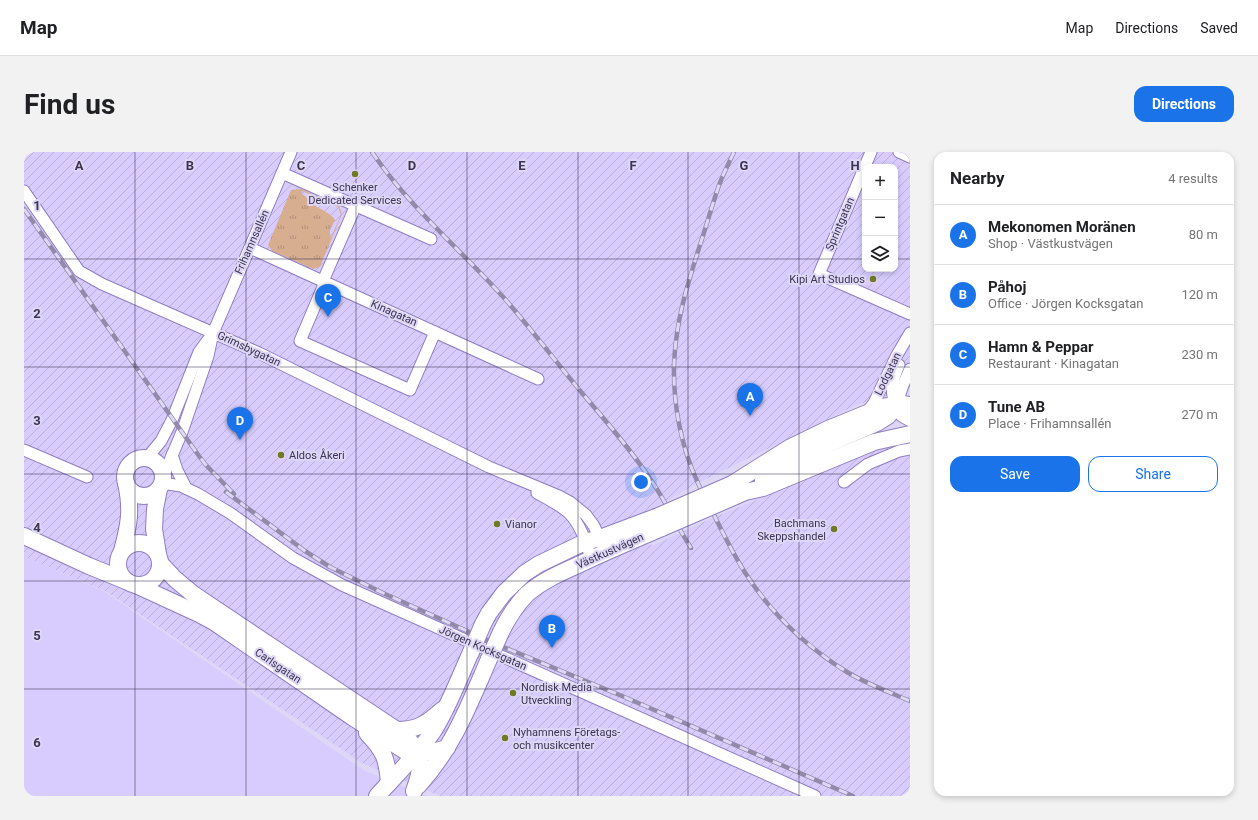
<!DOCTYPE html>
<meta charset="utf-8">
<style>
:root{--surface:#fff;--page:#f2f2f2;--text:#202124;--muted:#757577;--line:#e0e0e0;--accent:#1a73e8}
body{margin:0;font-family:Roboto,sans-serif;background:var(--page);color:var(--text)}
.controls{position:absolute;right:12px;top:12px;display:grid;overflow:hidden;border-radius:8px;box-shadow:0 2px 6px #0003}
.controls button{width:36px;height:36px;display:grid;place-items:center;padding:0;border:0;border-bottom:1px solid var(--line);background:var(--surface);color:var(--text);font:20px sans-serif}
.you{position:absolute;left:617px;top:330px;width:14px;height:14px;margin:-10px;border:3px solid #fff;border-radius:50%;background:#1a73e8;box-shadow:0 0 0 6px #1a73e833}
.badge{display:grid;place-items:center;width:26px;height:26px;border-radius:50%;background:var(--accent);color:#fff;font-size:13px;font-weight:700}
.pin{position:absolute;translate:-50% -33px;filter:drop-shadow(0 1px 2px #0008)}
.pin::after{content:'';position:absolute;top:21px;width:14px;height:12px;background:inherit;clip-path:polygon(0 0,100% 0,50% 100%)}
.list{margin:0;padding:0;list-style:none}
h2{display:flex;justify-content:space-between;align-items:center;height:52px;margin:0;padding:0 16px;font-size:17px}
h2 small{font-size:13px;font-weight:400;color:var(--muted)}
.list li{display:grid;grid-template-columns:26px 1fr auto;gap:12px;align-items:center;box-sizing:border-box;height:60px;padding:0 16px;border-top:1px solid var(--line)}
.list b{display:block;font-size:15px;white-space:nowrap}
.list p{margin:0;font-size:13px;white-space:nowrap;color:var(--muted)}
.list em{font-size:13px;font-style:normal;color:var(--muted)}
.actions{display:flex;gap:8px;padding:12px 16px}
.actions a{flex:1;padding:9px 0;border:1px solid var(--accent);border-radius:12px;text-align:center;font-size:14px;color:var(--accent)}
.actions .main{background:var(--accent);color:#fff}
.icon{flex:none;width:22px;height:22px;fill:none;stroke:currentColor;stroke-width:2;stroke-linecap:round;stroke-linejoin:round}
.map{position:relative;flex:none;width:886px;height:644px;overflow:hidden;border-radius:12px}
header{display:flex;align-items:center;gap:24px;box-sizing:border-box;height:56px;padding:0 20px;background:var(--surface);border-bottom:1px solid var(--line)}
header strong{font-size:19px}
nav{display:flex;gap:22px;margin-inline-start:auto;font-size:14px}
.intro{display:flex;align-items:center;justify-content:space-between;box-sizing:border-box;height:96px;padding:0 24px}
h1{margin:0;font-size:28px}
.button{padding:10px 18px;border-radius:12px;background:var(--accent);color:#fff;font-size:14px;font-weight:700}
main{display:flex;gap:24px;padding:0 24px}
aside{flex:1;background:var(--surface);border-radius:12px;box-shadow:0 2px 6px #0003}
.map>svg:first-child{display:block}
.built{fill:#d7ccfd}
.industrial{fill:url(#industrial-furrows);fill-rule:evenodd}
.grass{fill:url(#grass-tufts);fill-rule:evenodd}
.lines{fill:none;stroke-linecap:round;stroke-linejoin:round}
.street-casing{stroke:#907dc2;stroke-width:13}
.secondary-casing{stroke:#907dc2;stroke-width:18}
.street{stroke:#fff;stroke-width:11}
.secondary{stroke:#fff;stroke-width:16}
.rail-casing{stroke:#928aa8;stroke-width:4.5}
.rail{stroke:#ded7f5;stroke-width:3;stroke-dasharray:9;stroke-linecap:butt}
.secondary-bridge-casing{stroke:#907dc2;stroke-width:18;stroke-linecap:butt}
.secondary-bridge{stroke:#fff;stroke-width:16}
.grid{fill:none;stroke:#3d3552;stroke-width:1;stroke-opacity:0.55}
.poi-dot{fill:#707a25;stroke:#ded7f5;stroke-width:1.5}
.labels{text-anchor:middle;dominant-baseline:central;stroke-width:4;stroke-linejoin:round;paint-order:stroke}
.poi-label{font-size:11px;fill:#3d3552;stroke:#ded7f5;text-anchor:start}
.street-label{font-size:11px;fill:#3d3552;stroke:#ded7f5}
.grid-label{font-size:13px;text-anchor:middle;font-weight:bold;fill:#3d3552;stroke:#ded7f5;stroke-width:4;stroke-linejoin:round;paint-order:stroke}
</style>
<header>
<strong>Map</strong>
<nav><a>Map</a><a>Directions</a><a>Saved</a></nav>
</header>
<div class="intro"><h1>Find us</h1><a class="button">Directions</a></div>
<main>
<div class="map">
<svg width="886" height="644" viewBox="0 0 886 644">
<defs>
<pattern id="industrial-furrows" width="10" height="10" patternUnits="userSpaceOnUse"><rect width="10" height="10" fill="#d7ccfd"/><path d="M-1 1l2-2M0 10L10 0M9 11l2-2" fill="none" stroke="#b9b0db"/></pattern>
<pattern id="grass-tufts" width="24" height="20" patternUnits="userSpaceOnUse"><rect width="24" height="20" fill="#d8ae91"/><path d="M3 7l-1-3M5 7V3M7 7l1-3M15 17l-1-3M17 17v-4M19 17l1-3" fill="none" stroke="#b08e79"/></pattern>
</defs>
<rect width="100%" height="100%" fill="#ded7f5"/>
<!-- built -->
<path class="built" d="M 0,404 L 81,440 L 339,618 L 403,644 L 0,644 Z"/>
<!-- industrial -->
<path class="industrial" d="M 0,0 L 886,0 L 886,236 L 832,253 L 674,331 L 577,386 L 630,393 L 688,366 L 747,342 L 850,294 L 886,286 L 886,644 L 416,644 L 338,611 L 83,440 L 0,404 ZM 841,15 L 871,15 L 871,117 L 841,117 Z"/>
<!-- grass -->
<path class="grass" d="M 277,37 L 315,54 L 318,62 L 296,115 L 289,117 L 248,99 L 244,93 L 267,38 ZM 278,39 L 314,55 L 317,63 L 307,85 L 306,84 L 306,78 L 311,68 C 306,61 300,59 293,55 C 288,52 284,46 278,42 Z"/>
<g class="lines">
<!-- street casing -->
<g class="street-casing">
<g id="street">
<path d="M 847,0 L 795,122 L 886,162"/>
<path d="M 875,0 L 886,5"/>
<path d="M 258,21 L 407,87"/>
<path d="M 0,39 L 55,119 L 78,132 L 235,201 L 465,315 L 535,344 L 546,350 L 562,363 L 570,374 L 578,392"/>
<path d="M 226,96 L 514,227"/>
<path d="M 299,129 L 332,53"/>
<path d="M 301,130 L 276,189 L 386,238 L 411,180"/>
<path d="M 872,254 C 865,240 869,226 875,213"/>
<path d="M 872,254 L 879,233 L 886,217"/>
<path d="M 842,261 L 850,251 L 873,203 L 886,181"/>
<path d="M 0,298 L 63,325"/>
<path d="M 148,303 L 153,318 L 162,336"/>
<path d="M 123,306 L 137,289 L 148,268 L 175,200 L 189,181 L 267,0"/>
<path d="M 139,325 L 158,280 L 184,204 L 188,185"/>
<path d="M 820,330 L 844,312 L 875,299 L 886,297"/>
<path d="M 138,331 L 157,334 L 174,342 L 206,361 L 269,406 L 318,433 L 791,644"/>
<path d="M 513,341 C 524,347 536,353 545,361 C 557,373 562,391 567,406"/>
</g>
</g>
<!-- secondary casing -->
<g class="secondary-casing">
<g id="secondary">
<path d="M 872,254 L 879,262 L 886,266"/>
<circle cx="120" cy="325" r="19"/>
<path d="M 739,329 L 779,303 L 853,271 L 864,264 L 872,254"/>
<path d="M 708,332 L 765,296 L 804,277 L 858,255 L 879,252 L 886,253"/>
<path d="M 712,344 L 721,340 L 739,336 L 850,290 L 886,282"/>
<path d="M 0,384 L 65,414 L 102,429"/>
<circle cx="115" cy="412" r="21"/>
<path d="M 98,399 C 105,373 108,358 102,331"/>
<path d="M 134,402 L 130,377 L 131,357 L 135,337"/>
<path d="M 136,411 L 151,427 L 169,442 L 380,583 C 401,603 399,614 390,639"/>
<path d="M 112,433 L 175,462 L 190,470 L 328,565 L 381,599 C 394,603 410,600 423,596"/>
<path d="M 459,472 L 465,461 L 480,441 L 501,421 L 515,412 L 561,390 L 576,386 L 632,365"/>
<path d="M 477,480 C 484,466 492,453 503,442 C 518,429 536,421 554,413 C 581,400 610,388 638,376"/>
<path d="M 372,578 C 394,578 402,572 418,558"/>
<path d="M 343,581 C 360,599 363,606 365,631"/>
<path d="M 394,634 C 429,596 445,553 465,507"/>
<path d="M 353,644 C 372,623 394,602 410,578 C 425,554 435,526 447,500"/>
</g>
</g>
<!-- street -->
<use href="#street" class="street"/>
<!-- secondary -->
<use href="#secondary" class="secondary"/>
<!-- rail casing -->
<g class="rail-casing">
<g id="rail">
<path d="M 348,0 C 385,55 437,98 481,147 C 508,178 532,210 558,241 C 582,269 607,298 627,328 C 642,350 653,374 667,396"/>
<path d="M 710,0 C 704,13 697,26 693,39 C 687,57 682,75 676,93 C 663,134 652,168 650,212 C 649,252 657,295 674,331 C 678,341 684,351 689,361 C 699,381 709,402 722,422 C 747,461 783,495 823,520 C 843,532 865,540 886,549"/>
<path d="M 0,57 L 175,304 L 181,312 L 210,342"/>
<path d="M 202,340 L 281,399 L 306,415 L 361,442 L 472,492 L 598,544 L 829,644"/>
</g>
</g>
<!-- rail -->
<use href="#rail" class="rail"/>
<!-- secondary-bridge casing -->
<g class="secondary-bridge-casing">
<g id="secondary-bridge">
<path d="M 632,365 L 708,332"/>
<path d="M 638,376 L 712,344"/>
<path d="M 447,500 L 459,472"/>
<path d="M 465,507 L 477,480"/>
</g>
</g>
<!-- secondary-bridge -->
<use href="#secondary-bridge" class="secondary-bridge"/>
</g>
<!-- grid -->
<path class="grid" d="M 111,0 L 111,644M 222,0 L 222,644M 332,0 L 332,644M 443,0 L 443,644M 554,0 L 554,644M 664,0 L 664,644M 775,0 L 775,644M 0,107 L 841,107M 871,107 L 886,107M 0,215 L 886,215M 0,322 L 886,322M 0,429 L 886,429M 0,537 L 886,537"/>
<!-- markers -->
<g class="poi-dot">
<circle cx="331" cy="22" r="4"/>
<circle cx="849" cy="127" r="4"/>
<circle cx="257" cy="303" r="4"/>
<circle cx="473" cy="372" r="4"/>
<circle cx="810" cy="377" r="4"/>
<circle cx="489" cy="541" r="4"/>
<circle cx="481" cy="586" r="4"/>
</g>
<g class="labels">
<!-- poi labels -->
<g class="poi-label">
<text x="331" y="35" text-anchor="middle">Schenker<tspan x="331" dy="13">Dedicated Services</tspan></text>
<text x="841" y="127" text-anchor="end">Kipi Art Studios</text>
<text x="265" y="303">Aldos Åkeri</text>
<text x="802" y="371" text-anchor="end">Bachmans<tspan x="802" dy="13">Skeppshandel</tspan></text>
<text x="481" y="372">Vianor</text>
<text x="497" y="535">Nordisk Media<tspan x="497" dy="13">Utveckling</tspan></text>
<text x="489" y="580">Nyhamnens Företags-<tspan x="489" dy="13">och musikcenter</tspan></text>
</g>
<!-- street labels -->
<g class="street-label">
<text transform="translate(816 72) rotate(-67)">Sprintgatan</text>
<text transform="translate(228 90) rotate(-66)">Frihamnsallén</text>
<text transform="translate(370 161) rotate(24)">Kinagatan</text>
<text transform="translate(225 197) rotate(25)">Grimsbygatan</text>
<text transform="translate(864 222) rotate(-64)">Lodgatan</text>
<text transform="translate(586 399) rotate(-24)">Västkustvägen</text>
<text transform="translate(459 496) rotate(24)">Jörgen Kocksgatan</text>
<text transform="translate(254 514) rotate(34)">Carlsgatan</text>
</g>
</g>
<g class="grid-label">
<text x="55" y="18">A</text>
<text x="166" y="18">B</text>
<text x="277" y="18">C</text>
<text x="388" y="18">D</text>
<text x="498" y="18">E</text>
<text x="609" y="18">F</text>
<text x="720" y="18">G</text>
<text x="831" y="18">H</text>
<text x="13" y="58">1</text>
<text x="13" y="166">2</text>
<text x="13" y="273">3</text>
<text x="13" y="380">4</text>
<text x="13" y="488">5</text>
<text x="13" y="595">6</text>
</g>
</svg>
<div class="controls">
<button>+</button>
<button>−</button>
<button><svg class="icon" aria-label="layers" viewBox="0 0 24 24"><path d="M12 4l9 5-9 5-9-5zM3 14l9 5 9-5"/></svg></button>
</div>
<div class="you"></div>
<div class="pin badge" style="left:726px;top:264px">A</div>
<div class="pin badge" style="left:528px;top:496px">B</div>
<div class="pin badge" style="left:304px;top:165px">C</div>
<div class="pin badge" style="left:216px;top:288px">D</div>
</div>
<aside>
<h2>Nearby<small>4 results</small></h2>
<ul class="list">
<li><span class="badge">A</span><div><b>Mekonomen Moränen</b><p>Shop · Västkustvägen</p></div><em>80 m</em></li>
<li><span class="badge">B</span><div><b>Påhoj</b><p>Office · Jörgen Kocksgatan</p></div><em>120 m</em></li>
<li><span class="badge">C</span><div><b>Hamn &amp; Peppar</b><p>Restaurant · Kinagatan</p></div><em>230 m</em></li>
<li><span class="badge">D</span><div><b>Tune AB</b><p>Place · Frihamnsallén</p></div><em>270 m</em></li>
</ul>
<div class="actions"><a class="main">Save</a><a>Share</a></div>
</aside>
</main>
